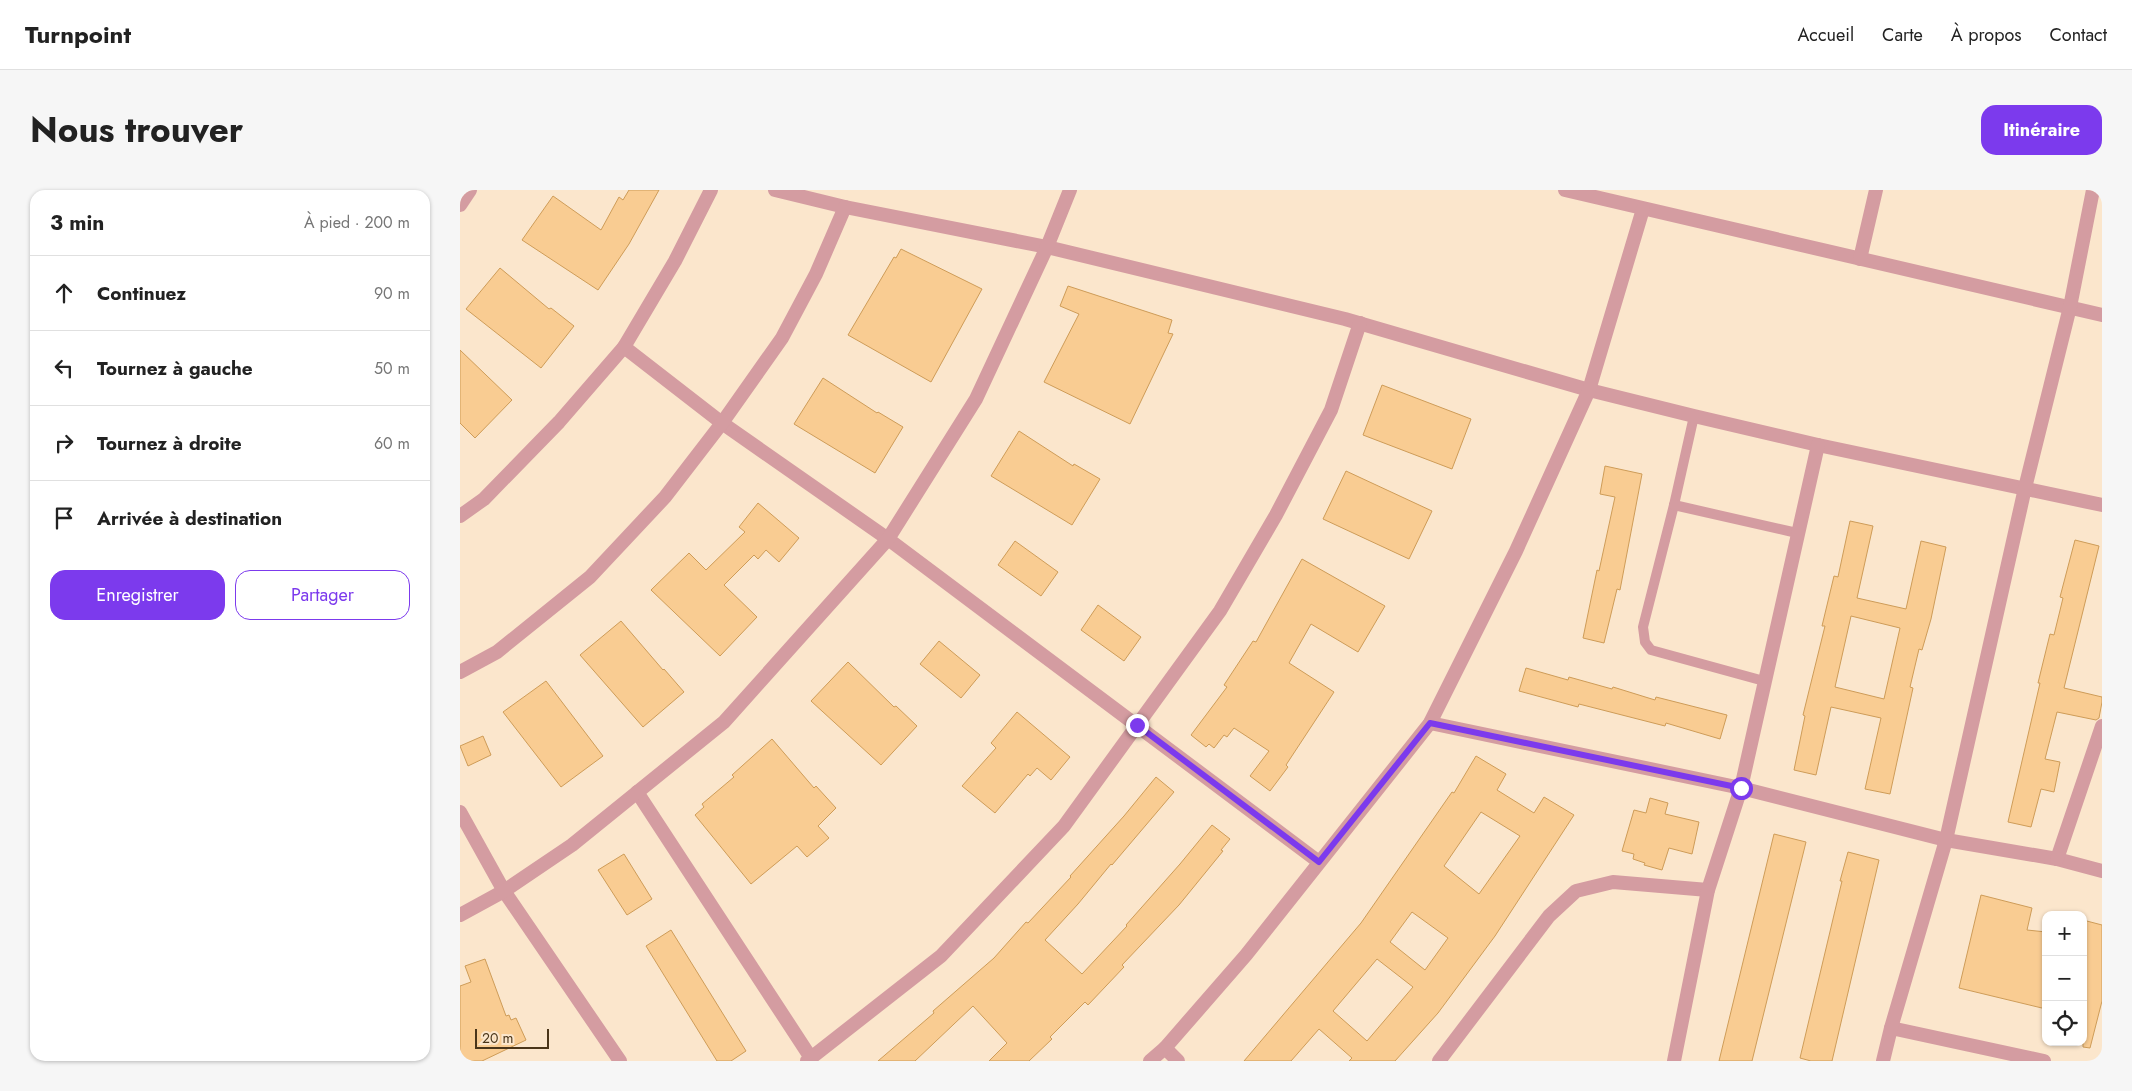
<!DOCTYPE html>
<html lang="fr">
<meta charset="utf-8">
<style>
:root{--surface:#fff;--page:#f6f6f6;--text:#222;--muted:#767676;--line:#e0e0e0;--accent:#7c3aed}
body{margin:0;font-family:Jost,sans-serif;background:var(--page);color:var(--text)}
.controls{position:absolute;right:15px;bottom:15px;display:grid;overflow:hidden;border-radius:10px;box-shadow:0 1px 4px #0004}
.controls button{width:45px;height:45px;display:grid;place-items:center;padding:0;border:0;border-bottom:1px solid var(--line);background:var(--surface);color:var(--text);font:25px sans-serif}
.scale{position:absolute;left:15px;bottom:12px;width:74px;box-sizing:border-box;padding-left:5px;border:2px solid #4a3519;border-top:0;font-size:14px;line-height:18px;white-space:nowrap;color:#4a3519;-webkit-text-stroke:4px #fbe6cc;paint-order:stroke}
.stop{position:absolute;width:15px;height:15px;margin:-11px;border:4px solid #7c3aed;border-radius:50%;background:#fff}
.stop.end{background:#7c3aed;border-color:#fff;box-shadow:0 1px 5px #0008}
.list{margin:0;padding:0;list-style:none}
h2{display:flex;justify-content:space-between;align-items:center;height:65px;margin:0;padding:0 20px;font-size:21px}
h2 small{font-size:16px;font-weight:400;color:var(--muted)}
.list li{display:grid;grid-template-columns:32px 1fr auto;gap:15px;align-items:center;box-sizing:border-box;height:75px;padding:0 20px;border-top:1px solid var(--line)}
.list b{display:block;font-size:19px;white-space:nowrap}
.list em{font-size:16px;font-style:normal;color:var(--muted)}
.actions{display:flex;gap:10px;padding:15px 20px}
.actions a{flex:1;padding:11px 0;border:1px solid var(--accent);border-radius:15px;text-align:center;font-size:18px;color:var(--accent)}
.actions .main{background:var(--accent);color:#fff}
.icon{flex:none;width:28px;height:28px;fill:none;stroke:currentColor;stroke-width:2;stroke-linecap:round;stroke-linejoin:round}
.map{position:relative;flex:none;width:1642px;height:871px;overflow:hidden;border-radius:15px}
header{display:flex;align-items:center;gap:30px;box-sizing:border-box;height:70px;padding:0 25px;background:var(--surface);border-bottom:1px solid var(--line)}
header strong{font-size:24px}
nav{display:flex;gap:28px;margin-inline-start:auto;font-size:18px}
.intro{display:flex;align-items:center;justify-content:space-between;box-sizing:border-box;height:120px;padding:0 30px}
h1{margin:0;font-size:35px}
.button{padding:12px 22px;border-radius:15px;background:var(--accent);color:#fff;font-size:18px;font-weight:700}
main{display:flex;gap:30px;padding:0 30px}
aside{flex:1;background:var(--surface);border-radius:15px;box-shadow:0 1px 4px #0004}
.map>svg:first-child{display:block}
.building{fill:#f9cc92;stroke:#ce9c58;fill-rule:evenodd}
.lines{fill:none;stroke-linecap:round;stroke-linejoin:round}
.service{stroke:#d49ca1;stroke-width:10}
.minor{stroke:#d49ca1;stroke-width:14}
.route{stroke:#7c3aed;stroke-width:6}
</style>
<header>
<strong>Turnpoint</strong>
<nav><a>Accueil</a><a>Carte</a><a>À propos</a><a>Contact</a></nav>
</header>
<div class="intro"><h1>Nous trouver</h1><a class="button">Itinéraire</a></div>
<main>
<aside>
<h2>3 min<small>À pied · 200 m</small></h2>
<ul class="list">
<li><svg class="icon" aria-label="ahead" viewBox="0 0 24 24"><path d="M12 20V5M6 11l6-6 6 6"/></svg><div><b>Continuez</b></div><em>90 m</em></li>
<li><svg class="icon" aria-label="left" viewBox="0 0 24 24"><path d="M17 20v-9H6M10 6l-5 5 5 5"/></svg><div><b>Tournez à gauche</b></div><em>50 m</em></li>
<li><svg class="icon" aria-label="right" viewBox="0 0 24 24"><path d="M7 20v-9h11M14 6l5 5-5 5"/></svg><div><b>Tournez à droite</b></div><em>60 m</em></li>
<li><svg class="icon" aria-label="arrive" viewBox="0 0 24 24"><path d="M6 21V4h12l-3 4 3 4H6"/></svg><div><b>Arrivée à destination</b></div></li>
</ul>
<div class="actions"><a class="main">Enregistrer</a><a>Partager</a></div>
</aside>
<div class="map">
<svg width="1642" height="871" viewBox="0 0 1642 871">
<rect width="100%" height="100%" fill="#fbe6cc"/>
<!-- building -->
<g class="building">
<path d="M 169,0 L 199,0 L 169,54 L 138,100 L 62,50 L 93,6 L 141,40 L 159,7 L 163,10 Z"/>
<path d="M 441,59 L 522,99 L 471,192 L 388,145 L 434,67 L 436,68 Z"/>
<path d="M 40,78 L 89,119 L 91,118 L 114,136 L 81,178 L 6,119 Z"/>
<path d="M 608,96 L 712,130 L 708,143 L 713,144 L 670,234 L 584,192 L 619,124 L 600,116 Z"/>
<path d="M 0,160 L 52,210 L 15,248 L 0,233 Z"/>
<path d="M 363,188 L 417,223 L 418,222 L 443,237 L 415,283 L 334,234 Z"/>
<path d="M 922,195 L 1011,229 L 992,279 L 903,245 Z"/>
<path d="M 559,241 L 613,276 L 614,274 L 640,289 L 612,335 L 531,286 Z"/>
<path d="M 1145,276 L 1182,284 L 1160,400 L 1157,399 L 1144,453 L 1123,448 L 1137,380 L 1139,381 L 1155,307 L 1140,304 Z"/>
<path d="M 886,281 L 972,321 L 949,369 L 863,329 Z"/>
<path d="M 298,313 L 339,348 L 319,372 L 306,360 L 298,369 L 294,365 L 264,395 L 297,427 L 260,466 L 191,400 L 229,363 L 246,380 L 285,342 L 279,337 Z"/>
<path d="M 1390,331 L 1413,336 L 1397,408 L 1446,419 L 1461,351 L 1486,357 L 1471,429 L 1462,460 L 1459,459 L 1450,497 L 1453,498 L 1430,604 L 1405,599 L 1421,528 L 1371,517 L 1356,585 L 1334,580 L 1345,526 L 1343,525 L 1365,436 L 1362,436 L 1374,386 L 1378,387 ZM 1391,426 L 1440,438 L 1424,509 L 1375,497 Z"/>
<path d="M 1615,350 L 1639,356 L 1604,498 L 1642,507 L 1642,512 L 1639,528 L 1636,530 L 1597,522 L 1585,569 L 1600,572 L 1594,602 L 1581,599 L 1571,637 L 1548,632 L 1580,493 L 1578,493 L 1590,444 L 1594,445 L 1603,408 L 1600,407 Z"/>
<path d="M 555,351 L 598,382 L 581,406 L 538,375 Z"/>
<path d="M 842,369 L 925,416 L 898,462 L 851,434 L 829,473 L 874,502 L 826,575 L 828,577 L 810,601 L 790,586 L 809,561 L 774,538 L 767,547 L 764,545 L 754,558 L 749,554 L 746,557 L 731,545 L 767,497 L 764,495 L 793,451 L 796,452 Z"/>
<path d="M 638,415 L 681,447 L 664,471 L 621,440 Z"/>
<path d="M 161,431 L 203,480 L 204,479 L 224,502 L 183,537 L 120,465 Z"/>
<path d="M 479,451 L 520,485 L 501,508 L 460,474 Z"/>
<path d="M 388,472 L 434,517 L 436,516 L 457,536 L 421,575 L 351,511 Z"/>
<path d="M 1066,478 L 1108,490 L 1109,487 L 1152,499 L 1153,497 L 1195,510 L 1196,507 L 1267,525 L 1260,549 L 1206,533 L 1205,536 L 1119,514 L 1118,517 L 1059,501 Z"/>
<path d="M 86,491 L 143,566 L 101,597 L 43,522 Z"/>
<path d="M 557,522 L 610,567 L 591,590 L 577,578 L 570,586 L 568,584 L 535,623 L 502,596 L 536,558 L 531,553 Z"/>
<path d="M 23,546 L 31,565 L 8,576 L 0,556 Z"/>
<path d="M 312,549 L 354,598 L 356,596 L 376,618 L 358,636 L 369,648 L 347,667 L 337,656 L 291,694 L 235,625 L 244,617 L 242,614 L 274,587 L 272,585 Z"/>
<path d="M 1016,566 L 1046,584 L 1037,600 L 1074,623 L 1084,607 L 1114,625 L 1035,746 L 978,823 L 935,871 L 889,871 L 892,868 L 859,839 L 831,871 L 784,871 L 901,733 L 992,602 L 994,603 ZM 1021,622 L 1060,646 L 1019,704 L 984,676 ZM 952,722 L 988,748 L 965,780 L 930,752 ZM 917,769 L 953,797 L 907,851 L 873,821 Z"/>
<path d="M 696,587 L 714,602 L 652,675 L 651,674 L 618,714 L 585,750 L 622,784 L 667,736 L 666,735 L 720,674 L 752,635 L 770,649 L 761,660 L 763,661 L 719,715 L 662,775 L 664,777 L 628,815 L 625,812 L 590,847 L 592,849 L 569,871 L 529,871 L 547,853 L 513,816 L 455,871 L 418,871 L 474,823 L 473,821 L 534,768 L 566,732 L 568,733 L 611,687 L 610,686 L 664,626 Z"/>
<path d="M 1190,608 L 1208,613 L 1205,624 L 1239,632 L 1232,664 L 1209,658 L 1202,680 L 1184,675 L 1185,673 L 1173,669 L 1174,664 L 1162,661 L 1174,620 L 1186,623 Z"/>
<path d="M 1314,644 L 1346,652 L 1292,871 L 1259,871 Z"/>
<path d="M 1388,662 L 1419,670 L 1372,871 L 1351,871 L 1340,868 L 1382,691 L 1380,691 Z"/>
<path d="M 164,664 L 192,709 L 167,725 L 138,680 Z"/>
<path d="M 1521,705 L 1572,718 L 1567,740 L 1586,742 L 1586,819 L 1499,798 Z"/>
<path d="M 1623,730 L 1642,735 L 1642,811 L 1630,858 L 1623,857 Z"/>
<path d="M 211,740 L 286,861 L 271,871 L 257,871 L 186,756 Z"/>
<path d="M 25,769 L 46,826 L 49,825 L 51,830 L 56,828 L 66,850 L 22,871 L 0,871 L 0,796 L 11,792 L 5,776 Z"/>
</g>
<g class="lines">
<!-- service -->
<g class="service">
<path d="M 1234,226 L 1214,315 L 1183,437 L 1185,452 L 1191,460 L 1304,491"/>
<path d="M 1214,315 L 1337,343"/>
</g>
<!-- minor -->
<g class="minor">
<path d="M 315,0 L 385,17 L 587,57 L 885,129 L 1129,200 L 1234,226 L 1358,255 L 1642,315"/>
<path d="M 1105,0 L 1642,125"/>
<path d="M 0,15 L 10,0"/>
<path d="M 1400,69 L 1416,0"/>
<path d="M 164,157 L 262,233 L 428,349 L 859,672"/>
<path d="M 0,326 L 24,309 L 99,232 L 164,157 L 215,71 L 251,0"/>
<path d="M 0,482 L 37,462 L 130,387 L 205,307 L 262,233 L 322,148 L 356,84 L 385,17"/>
<path d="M 970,533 L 1281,598 L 1486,650 L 1597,669 L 1642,681"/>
<path d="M 177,602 L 351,868"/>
<path d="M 0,622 L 44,701 L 160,871"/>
<path d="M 1597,669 L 1642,536"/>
<path d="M 0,725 L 44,701 L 112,655 L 264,532 L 428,349 L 516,209 L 587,57 L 610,0"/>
<path d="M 1431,838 L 1584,871"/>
<path d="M 705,858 L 718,871"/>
<path d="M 347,871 L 481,766 L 604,636 L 760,421 L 816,325 L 871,220 L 900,133"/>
<path d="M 690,871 L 705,858 L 786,765 L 970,533 L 1056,361 L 1129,200 L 1183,19"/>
<path d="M 979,871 L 1089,726 L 1116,701 L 1153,692 L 1248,700"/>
<path d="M 1214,871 L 1248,700 L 1281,598 L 1358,255"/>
<path d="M 1423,871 L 1431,838 L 1486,650 L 1565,298 L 1610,117 L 1633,0"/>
</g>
</g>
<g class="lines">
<!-- route -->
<path class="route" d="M 677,535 L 859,672 L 970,533 L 1281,598"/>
</g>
</svg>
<div class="controls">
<button>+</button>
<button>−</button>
<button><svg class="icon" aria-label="locate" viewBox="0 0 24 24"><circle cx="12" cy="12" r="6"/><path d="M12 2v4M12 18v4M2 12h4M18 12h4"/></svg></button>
</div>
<div class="scale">20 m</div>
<div class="stop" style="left:1281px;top:598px"></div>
<div class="stop end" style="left:677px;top:535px"></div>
</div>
</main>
